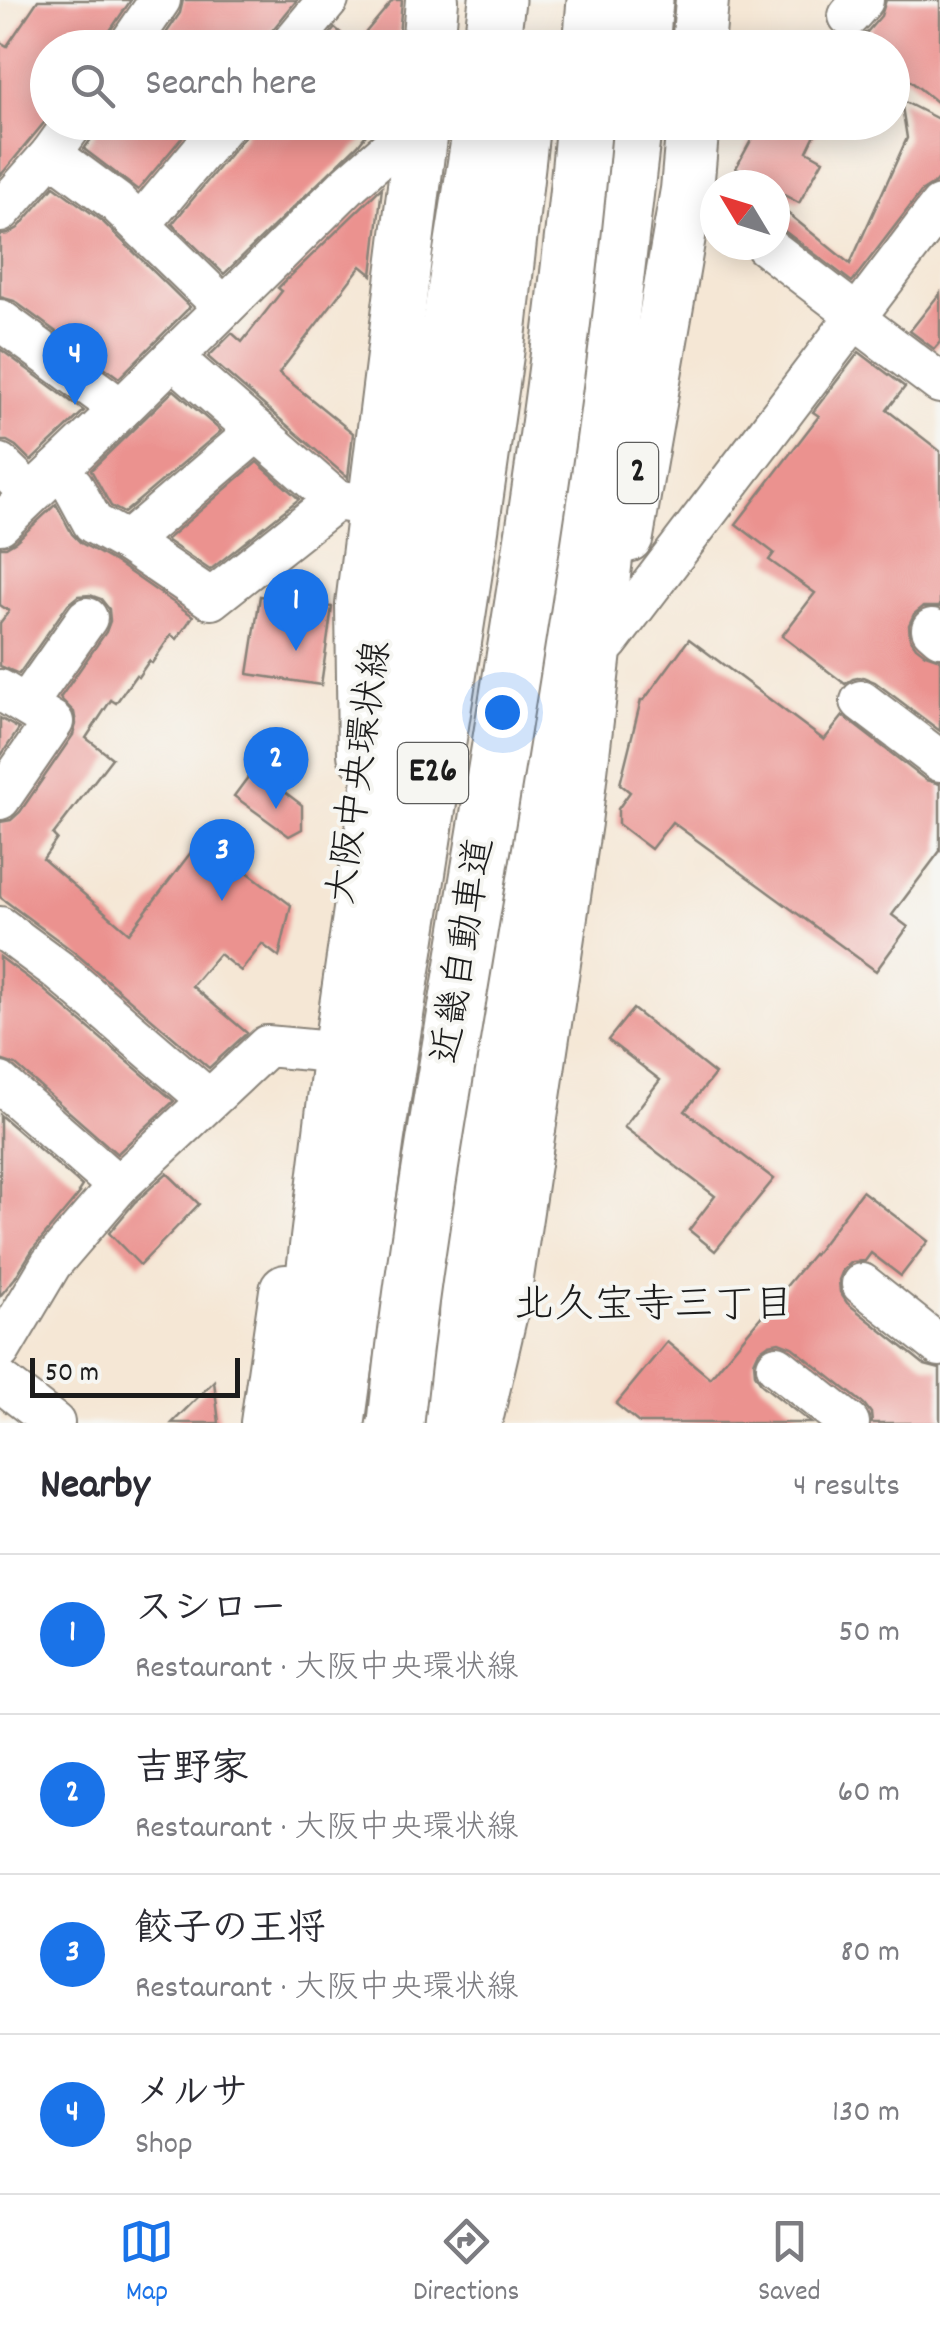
<!DOCTYPE html>
<meta charset="utf-8">
<style>
:root{--surface:#fff;--page:#f2f2f3;--text:#2b2b33;--muted:#7c7c81;--line:#e1e1e2;--accent:#1a73e8}
body{margin:0;font-family:Dekko,"Klee One",sans-serif;background:var(--page);color:var(--text)}
.compass{position:absolute;left:700px;top:170px;width:90px;height:90px;border-radius:50%;background:var(--surface);box-shadow:0 5px 25px #0003;rotate:308deg}
.scale{position:absolute;left:30px;bottom:25px;width:210px;box-sizing:border-box;padding-left:10px;border:5px solid #1c1c1c;border-top:0;font-size:28px;line-height:35px;white-space:nowrap;color:#1c1c1c;-webkit-text-stroke:8px #f6f6f2;paint-order:stroke}
.you{position:absolute;left:502px;top:712px;width:35px;height:35px;margin:-25px;border:8px solid #fff;border-radius:50%;background:#1a73e8;box-shadow:0 0 0 15px #1a73e833}
.badge{display:grid;place-items:center;width:65px;height:65px;border-radius:50%;background:var(--accent);color:#fff;font-size:32px;font-weight:700}
.pin{position:absolute;translate:-50% -82px;filter:drop-shadow(0 2px 5px #0008)}
.pin::after{content:'';position:absolute;top:52px;width:35px;height:30px;background:inherit;clip-path:polygon(0 0,100% 0,50% 100%)}
.list{margin:0;padding:0;list-style:none}
h2{display:flex;justify-content:space-between;align-items:center;height:130px;margin:0;padding:0 40px;font-size:42px}
h2 small{font-size:32px;font-weight:400;color:var(--muted)}
.list li{display:grid;grid-template-columns:65px 1fr auto;gap:30px;align-items:center;box-sizing:border-box;height:160px;padding:0 40px;border-top:2px solid var(--line)}
.list b{display:block;font-size:38px;white-space:nowrap}
.list p{margin:0;font-size:32px;white-space:nowrap;color:var(--muted)}
.list em{font-size:32px;font-style:normal;color:var(--muted)}
.icon{flex:none;width:55px;height:55px;fill:none;stroke:currentColor;stroke-width:2;stroke-linecap:round;stroke-linejoin:round}
.map{position:relative;flex:none;width:940px;height:1423px;overflow:hidden}
.search{position:absolute;background:var(--surface);box-shadow:0 5px 25px #0003;left:30px;right:30px;top:30px;height:110px;display:flex;align-items:center;gap:25px;box-sizing:border-box;padding:0 35px;border-radius:55px;color:var(--muted);font-size:38px}
.sheet{height:770px;background:var(--surface)}
nav{display:flex;justify-content:space-around;align-items:center;box-sizing:border-box;height:140px;border-top:2px solid var(--line);background:var(--surface);font-size:28px;color:var(--muted)}
nav a{display:grid;justify-items:center;gap:5px}
nav .on{color:var(--accent)}
.map>svg:first-child{display:block}
.building{fill:#eb928f}
.lines{fill:none;stroke-linecap:round;stroke-linejoin:round}
.minor-casing{stroke:#888278;stroke-width:44}
.major-casing{stroke:#888278;stroke-width:56}
.highway-casing{stroke:#888278;stroke-width:59}
.minor{stroke:#fff;stroke-width:40}
.major{stroke:#fff;stroke-width:52}
.highway{stroke:#fff;stroke-width:55}
.highway-bridge-casing{stroke:#888278;stroke-width:59;stroke-linecap:butt}
.highway-bridge{stroke:#fff;stroke-width:55}
.labels{text-anchor:middle;dominant-baseline:central;stroke-width:8;stroke-linejoin:round;paint-order:stroke}
.shield{fill:#f6f6f2;stroke:#5d5d5c;stroke-width:2.5}
.shield-label{font-size:35px;font-weight:bold;fill:#1c1c1c}
.street-label{font-size:38px;fill:#1c1c1c;stroke:#f6f6f2}
.neighbourhood-label{font-size:40px;fill:#1c1c1c;stroke:#f6f6f2}
</style>
<div class="map">
<svg width="940" height="1423" viewBox="0 0 940 1423">
<rect width="100%" height="100%" fill="#f6f6f2"/>
<filter id="ink" filterUnits="userSpaceOnUse"><feTurbulence type="fractalNoise" baseFrequency=".01" numOctaves="2"/><feDisplacementMap in="SourceGraphic" scale="20" xChannelSelector="R" yChannelSelector="G"/><feConvolveMatrix kernelMatrix="1 2 1 2 8 2 1 2 1" color-interpolation-filters="sRGB"/></filter>
<filter id="wash" filterUnits="userSpaceOnUse"><feTurbulence type="fractalNoise" baseFrequency=".0048" numOctaves="4" result="noise"/><feDisplacementMap in="SourceGraphic" scale="40" xChannelSelector="R" yChannelSelector="G"/><feGaussianBlur stdDeviation="2.25" result="paint"/><feColorMatrix in="noise" values="0 0 0 0 0 0 0 0 0 0 0 0 0 0 0 0 0 1.4 0 .05"/><feComposite in="paint" operator="in"/></filter>
<g filter="url(#wash)">
<rect width="100%" height="100%" fill="#f5e7d5"/>
<g id="blocks">
<!-- building -->
<g class="building">
<path d="M 38,0 L 131,0 L 107,35 L 103,48 L 48,48 L 48,118 L 0,176 L 0,42 L 7,46 Z"/>
<path d="M 183,0 L 297,0 L 270,33 L 265,48 L 156,48 L 180,13 Z"/>
<path d="M 393,0 L 402,0 L 398,48 L 319,48 L 335,28 L 355,45 Z"/>
<path d="M 886,0 L 940,0 L 940,105 L 897,70 L 893,48 L 869,48 L 857,38 L 867,32 L 881,16 Z"/>
<path d="M 901,100 L 940,120 L 940,177 L 935,183 L 921,192 L 852,282 L 775,224 L 775,203 L 850,264 L 907,138 Z"/>
<path d="M 97,122 L 195,122 L 138,190 L 84,149 L 94,135 Z"/>
<path d="M 249,122 L 376,122 L 358,145 L 224,274 L 172,224 L 244,137 Z"/>
<path d="M 761,122 L 821,122 L 807,151 L 823,160 L 799,203 L 775,190 L 775,185 L 766,185 L 736,168 Z"/>
<path d="M 54,186 L 101,220 L 190,307 L 119,378 L 14,301 L 0,297 L 0,235 L 8,234 L 18,228 Z"/>
<path d="M 382,187 L 372,275 L 361,266 L 279,373 L 353,433 L 348,478 L 208,357 L 232,333 L 242,342 L 282,291 L 278,288 Z"/>
<path d="M 940,293 L 940,342 L 934,349 L 910,331 Z"/>
<path d="M 0,349 L 84,411 L 31,461 L 16,446 L 7,441 L 0,441 Z"/>
<path d="M 859,352 L 905,387 L 887,410 L 940,451 L 940,607 L 923,607 L 914,614 L 909,625 L 910,638 L 916,647 L 925,654 L 940,659 L 940,731 L 875,682 L 863,677 L 853,679 L 845,684 L 782,636 L 815,593 L 769,560 L 774,553 L 736,524 L 819,416 L 813,412 Z"/>
<path d="M 174,390 L 221,431 L 124,513 L 111,506 L 91,470 Z"/>
<path d="M 257,462 L 299,499 L 210,570 L 166,540 Z"/>
<path d="M 56,504 L 72,534 L 81,543 L 115,562 L 193,616 L 177,639 L 171,635 L 152,663 L 149,661 L 138,677 L 136,675 L 116,703 L 111,700 L 86,738 L 112,758 L 53,835 L 57,839 L 43,859 L 129,933 L 202,838 L 291,905 L 279,957 L 262,944 L 241,971 L 219,954 L 192,986 L 247,1033 L 209,1068 L 74,952 L 0,897 L 0,822 L 11,820 L 20,812 L 73,735 L 76,724 L 74,712 L 60,698 L 106,632 L 110,621 L 109,609 L 101,599 L 90,595 L 78,596 L 68,604 L 19,674 L 0,666 L 0,623 L 9,611 L 0,605 L 0,547 L 6,547 L 16,541 Z"/>
<path d="M 260,596 L 332,607 L 321,685 L 248,674 Z"/>
<path d="M 689,639 L 824,740 L 843,716 L 926,780 L 940,784 L 940,851 L 892,915 L 908,927 L 876,971 L 672,822 L 651,849 L 618,824 L 618,809 L 630,792 L 620,784 L 641,700 L 644,700 Z"/>
<path d="M 0,718 L 19,729 L 0,757 Z"/>
<path d="M 254,769 L 302,805 L 302,829 L 289,836 L 234,796 Z"/>
<path d="M 0,957 L 43,989 L 174,1101 L 117,1154 L 16,1065 L 0,1060 Z"/>
<path d="M 633,1009 L 715,1074 L 685,1111 L 774,1179 L 715,1251 L 689,1230 L 715,1196 L 624,1127 L 660,1080 L 608,1040 Z"/>
<path d="M 0,1115 L 82,1186 L 78,1192 L 80,1193 L 33,1249 L 15,1278 L 0,1296 Z"/>
<path d="M 167,1173 L 199,1204 L 140,1265 L 109,1233 L 135,1202 Z"/>
<path d="M 862,1191 L 928,1241 L 901,1276 L 871,1253 L 865,1261 L 852,1262 L 843,1270 L 839,1280 L 840,1292 L 847,1303 L 925,1365 L 940,1369 L 940,1423 L 872,1423 L 871,1413 L 864,1404 L 792,1347 L 779,1342 L 769,1344 L 759,1351 L 754,1362 L 755,1374 L 762,1385 L 811,1423 L 639,1423 L 616,1404 L 667,1342 L 710,1378 L 813,1254 L 814,1255 Z"/>
<path d="M 214,1381 L 219,1423 L 172,1423 Z"/>
</g>
</g>
</g>
<g filter="url(#ink)">
<use href="#blocks" fill-opacity="0" stroke="#888278" stroke-width="2.5"/>
<g class="lines">
<!-- minor casing -->
<g class="minor-casing">
<g id="minor">
<path d="M 849,16 L 863,0"/>
<path d="M 127,48 L 160,0"/>
<path d="M 288,48 L 328,0"/>
<path d="M 51,154 L 116,202 L 224,307"/>
<path d="M 0,212 L 51,154 L 74,122"/>
<path d="M 140,225 L 226,122"/>
<path d="M 765,245 L 858,316"/>
<path d="M 855,319 L 940,383"/>
<path d="M 0,320 L 121,409"/>
<path d="M 173,358 L 336,500 L 360,504"/>
<path d="M 257,431 L 127,542 L 211,599 L 336,500"/>
<path d="M 0,464 L 31,494"/>
<path d="M 57,470 L 73,486 L 93,523 L 127,542"/>
<path d="M 0,524 L 121,409 L 348,185 L 420,122"/>
<path d="M 932,629 L 940,636"/>
<path d="M 608,642 L 940,206"/>
<path d="M 0,690 L 53,722 L 0,799"/>
<path d="M 861,701 L 940,761"/>
<path d="M 26,705 L 87,618"/>
<path d="M 0,927 L 58,970 L 209,1100"/>
<path d="M 0,1083 L 118,1186 L 267,1046 L 321,1051"/>
<path d="M 862,1284 L 940,1346"/>
<path d="M 420,1332 L 426,1334 L 429,1366 L 425,1423"/>
<path d="M 0,1350 L 51,1264 L 118,1186"/>
<path d="M 777,1366 L 849,1423"/>
<path d="M 0,1381 L 54,1423"/>
</g>
</g>
<!-- major casing -->
<g class="major-casing">
<g id="major">
<path d="M 428,48 L 432,0"/>
<path d="M 698,48 L 702,0"/>
<path d="M 627,536 L 687,190 L 693,122"/>
<path d="M 364,754 L 362,605 L 422,122"/>
<path d="M 478,1412 L 503,1304 L 575,822 L 614,490"/>
<path d="M 267,1423 L 286,1291"/>
</g>
</g>
<!-- highway casing -->
<g class="highway-casing">
<g id="highway">
<path d="M 491,48 L 497,0"/>
<path d="M 591,48 L 595,0"/>
<path d="M 641,48 L 645,0"/>
<path d="M 296,1423 L 344,1030 L 410,578 L 482,122"/>
<path d="M 337,1423 L 376,1140 L 466,561 L 496,351 L 522,122"/>
<path d="M 464,1423 L 467,1299 L 600,412 L 634,122"/>
</g>
</g>
<!-- minor -->
<use href="#minor" class="minor"/>
<!-- major -->
<use href="#major" class="major"/>
<!-- highway -->
<use href="#highway" class="highway"/>
<!-- highway-bridge casing -->
<g class="highway-bridge-casing">
<path id="highway-bridge" d="M 396,1423 C 410,1283 434,1144 457,1005 C 505,712 558,418 584,122"/>
</g>
<!-- highway-bridge -->
<use href="#highway-bridge" class="highway-bridge"/>
</g>
</g>
<g class="labels">
<!-- shield labels -->
<g class="shield">
<rect x="618" y="443" width="40" height="60" rx="8"/>
<rect x="398" y="743" width="70" height="60" rx="8"/>
</g>
<g class="shield-label">
<text x="638" y="473">2</text>
<text x="433" y="773">E26</text>
</g>
<!-- street labels -->
<g class="street-label">
<text transform="translate(362 773) rotate(-82)">大阪中央環状線</text>
<text transform="translate(466 951) rotate(-81)">近畿自動車道</text>
</g>
<!-- neighbourhood labels -->
<g class="neighbourhood-label">
<text x="654" y="1308">北久宝寺三丁目</text>
</g>
</g>
</svg>
<svg class="compass" viewBox="-18 -18 36 36"><path d="M0-13l5 13h-10z" fill="#e53935"/><path d="M0 13l5-13h-10z" fill="#7c7c81"/></svg>
<div class="scale">50 m</div>
<div class="you"></div>
<div class="pin badge" style="left:296px;top:651px">1</div>
<div class="pin badge" style="left:276px;top:809px">2</div>
<div class="pin badge" style="left:222px;top:901px">3</div>
<div class="pin badge" style="left:75px;top:405px">4</div>
<div class="search"><svg class="icon" aria-label="search" viewBox="0 0 24 24"><circle cx="10" cy="10" r="6"/><path d="M15 15l6 6"/></svg>Search here</div>
</div>
<section class="sheet">
<h2>Nearby<small>4 results</small></h2>
<ul class="list">
<li><span class="badge">1</span><div><b>スシロー</b><p>Restaurant · 大阪中央環状線</p></div><em>50 m</em></li>
<li><span class="badge">2</span><div><b>吉野家</b><p>Restaurant · 大阪中央環状線</p></div><em>60 m</em></li>
<li><span class="badge">3</span><div><b>餃子の王将</b><p>Restaurant · 大阪中央環状線</p></div><em>80 m</em></li>
<li><span class="badge">4</span><div><b>メルサ</b><p>Shop</p></div><em>130 m</em></li>
</ul>
</section>
<nav>
<a class="on"><svg class="icon" aria-label="map" viewBox="0 0 24 24"><path d="M3 6l6-2 6 2 6-2v14l-6 2-6-2-6 2zM9 4v14M15 6v14"/></svg>Map</a>
<a><svg class="icon" aria-label="directions" viewBox="0 0 24 24"><path d="M12 3l9 9-9 9-9-9zM9 14v-3h6M13 9l2 2-2 2"/></svg>Directions</a>
<a><svg class="icon" aria-label="saved" viewBox="0 0 24 24"><path d="M7 4h10v16l-5-4-5 4z"/></svg>Saved</a>
</nav>
